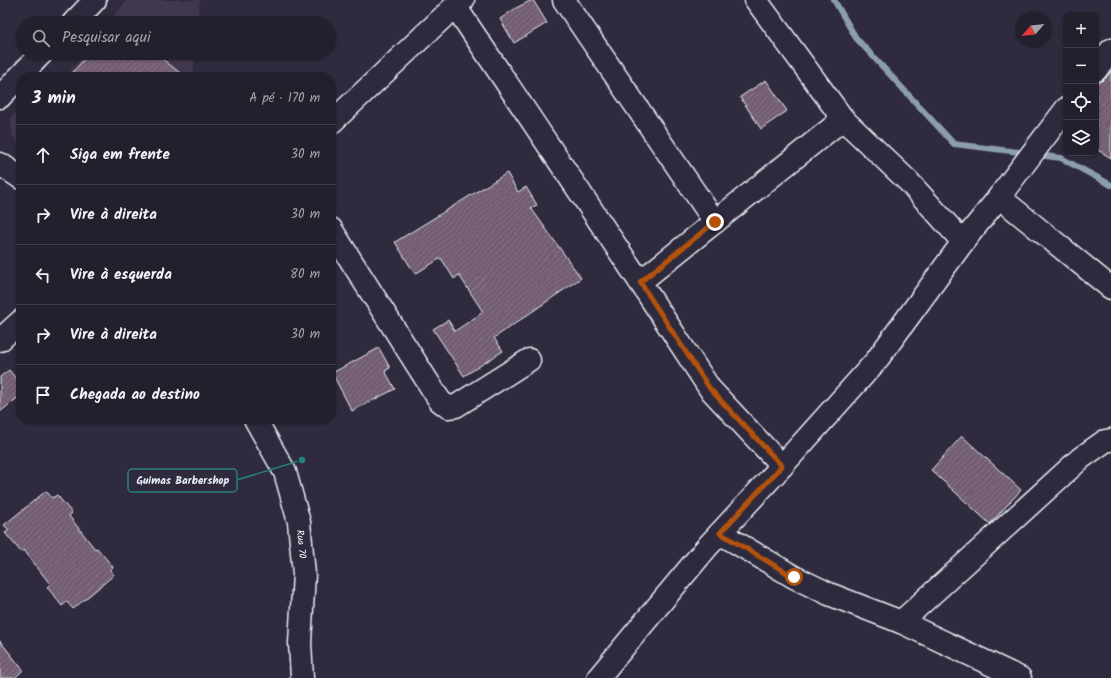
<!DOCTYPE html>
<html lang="pt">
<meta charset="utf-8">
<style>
:root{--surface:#23202e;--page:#2f2d3a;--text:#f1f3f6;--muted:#a3a3aa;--line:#403e4a}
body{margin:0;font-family:Kalam,sans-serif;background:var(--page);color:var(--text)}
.controls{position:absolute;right:12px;top:12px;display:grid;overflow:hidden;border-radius:8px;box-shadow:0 1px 3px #0004}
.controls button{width:36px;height:36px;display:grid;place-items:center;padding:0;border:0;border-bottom:1px solid var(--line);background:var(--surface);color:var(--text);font:20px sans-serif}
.compass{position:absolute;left:1015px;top:12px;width:36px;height:36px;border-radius:50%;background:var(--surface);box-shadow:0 1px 3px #0004;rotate:242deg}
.stop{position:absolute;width:12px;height:12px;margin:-9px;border:3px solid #b45309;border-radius:50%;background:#fff}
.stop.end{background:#b45309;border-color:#fff;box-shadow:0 1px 4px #0008}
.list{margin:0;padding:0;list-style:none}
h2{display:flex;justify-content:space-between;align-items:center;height:52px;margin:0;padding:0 16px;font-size:17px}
h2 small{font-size:13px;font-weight:400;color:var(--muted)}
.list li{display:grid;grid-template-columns:26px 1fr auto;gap:12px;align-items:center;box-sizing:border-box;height:60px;padding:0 16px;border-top:1px solid var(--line)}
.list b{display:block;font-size:15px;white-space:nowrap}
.list em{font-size:13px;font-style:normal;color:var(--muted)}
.icon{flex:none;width:22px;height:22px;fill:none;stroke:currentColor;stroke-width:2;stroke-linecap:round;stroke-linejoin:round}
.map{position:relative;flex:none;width:1111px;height:678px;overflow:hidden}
.search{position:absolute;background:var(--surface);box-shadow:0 1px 3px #0004;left:16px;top:16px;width:320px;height:44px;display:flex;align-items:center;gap:10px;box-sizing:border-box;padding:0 14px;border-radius:22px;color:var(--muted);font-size:15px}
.panel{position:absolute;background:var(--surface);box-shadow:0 1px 3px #0004;left:16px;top:72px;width:320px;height:352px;border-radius:16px}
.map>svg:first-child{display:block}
.built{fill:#43394d}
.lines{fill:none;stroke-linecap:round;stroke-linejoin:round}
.stream{stroke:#8c9eac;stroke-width:6}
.building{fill:url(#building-hatch);stroke:#e8f1f8}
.minor-casing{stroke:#e8f1f8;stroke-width:25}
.minor{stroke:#2f2a3d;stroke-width:22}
.route{stroke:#b45309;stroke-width:5}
.labels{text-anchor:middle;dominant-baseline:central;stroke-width:3;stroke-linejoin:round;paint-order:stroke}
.street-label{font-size:10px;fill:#e8f1f8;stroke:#2f2a3d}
.leader{fill:none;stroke:#25827c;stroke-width:1.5}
.callout-dot{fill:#25827c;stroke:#2f2a3d;stroke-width:1.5}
.callout{fill:#2f2a3d;stroke:#25827c;stroke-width:1.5}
.callout-label{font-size:11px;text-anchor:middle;font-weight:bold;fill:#e8f1f8}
</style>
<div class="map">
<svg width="1111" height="678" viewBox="0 0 1111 678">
<defs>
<pattern id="building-hatch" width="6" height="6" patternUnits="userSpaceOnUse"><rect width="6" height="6" fill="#735d72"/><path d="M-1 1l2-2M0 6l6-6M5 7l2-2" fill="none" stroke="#877587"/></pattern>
</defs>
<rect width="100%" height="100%" fill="#2f2a3d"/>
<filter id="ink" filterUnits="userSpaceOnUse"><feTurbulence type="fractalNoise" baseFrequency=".025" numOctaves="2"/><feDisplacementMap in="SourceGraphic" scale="8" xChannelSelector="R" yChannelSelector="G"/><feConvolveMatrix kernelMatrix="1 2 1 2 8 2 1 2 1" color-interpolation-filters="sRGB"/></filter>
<g filter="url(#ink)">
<!-- built -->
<g class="built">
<path d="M 127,0 L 200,0 L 197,23 L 108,23 Z"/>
<path d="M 85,53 L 195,53 L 193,77 L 66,77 Z"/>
<path d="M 21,106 L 21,148 L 12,135 L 11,118 Z"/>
</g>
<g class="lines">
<!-- stream -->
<g class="stream">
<path d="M 834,0 L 856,38 L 954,144 L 1027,153"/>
<path d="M 1038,155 L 1061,158 L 1111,185"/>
</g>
</g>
<!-- building -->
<g class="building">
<path d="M 532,0 L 533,0 L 547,23 L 514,43 L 500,19 L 516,8 Z"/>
<path d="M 89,53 L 155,53 L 185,77 L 69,77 Z"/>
<path d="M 1111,71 L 1111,158 L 1096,149 L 1096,83 L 1101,81 L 1106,78 Z"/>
<path d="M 766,80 L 787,111 L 761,129 L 740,97 Z"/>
<path d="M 507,173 L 518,192 L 526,187 L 537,205 L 531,208 L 581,278 L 494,338 L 503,351 L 464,376 L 433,329 L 448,320 L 455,331 L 483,312 L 459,275 L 454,279 L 441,258 L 415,274 L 395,242 Z"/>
<path d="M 379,348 L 390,368 L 385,371 L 395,389 L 352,411 L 332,373 Z"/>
<path d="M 9,370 L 21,384 L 21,395 L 0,412 L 0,377 Z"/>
<path d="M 962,436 L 1021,490 L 990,524 L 931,470 Z"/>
<path d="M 46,491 L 52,498 L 57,495 L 72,513 L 69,516 L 95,549 L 97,548 L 113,567 L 110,570 L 114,575 L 73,609 L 67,602 L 62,606 L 47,587 L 50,584 L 24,550 L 21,552 L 5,533 L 9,530 L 4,525 Z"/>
<path d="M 0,641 L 23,670 L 15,678 L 0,678 Z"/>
</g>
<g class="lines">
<!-- minor casing -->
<g class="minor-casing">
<g id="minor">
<path d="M 564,0 L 715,222"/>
<path d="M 756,0 L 843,119 L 909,182 L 963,242"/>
<path d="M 455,6 L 640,282 L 710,389 L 782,466"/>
<path d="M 73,23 L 95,0"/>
<path d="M 1096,70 L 1111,50"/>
<path d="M 0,97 L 42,53"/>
<path d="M 331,123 L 455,6 L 463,0"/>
<path d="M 0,164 L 21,178"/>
<path d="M 999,197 L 1111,288"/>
<path d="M 331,229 L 440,401 L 448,407 L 456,406 L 529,360"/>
<path d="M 640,282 L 843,119"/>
<path d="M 0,340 L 21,321"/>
<path id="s1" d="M 255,419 L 285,472 L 299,522 L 304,574 L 300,643 L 302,678"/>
<path d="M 720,533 L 794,577 L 829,594 L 901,622 L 1020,678"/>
<path d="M 901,622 L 1081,458 L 1105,441 L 1111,440"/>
<path d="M 598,678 L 708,546 L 782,466 L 876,361 L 963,242 L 999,197 L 1066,109"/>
</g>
</g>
<!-- minor -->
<use href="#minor" class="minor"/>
</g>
</g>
<g class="lines" filter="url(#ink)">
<!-- route -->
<path class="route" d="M 715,222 L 640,282 L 710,389 L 782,466 L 720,533 L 794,577"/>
</g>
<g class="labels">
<!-- street labels -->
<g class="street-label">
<text stroke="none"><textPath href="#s1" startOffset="135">Rua 70</textPath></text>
</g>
</g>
<!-- callouts -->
<path class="leader" d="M302 460L237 480"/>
<circle class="callout-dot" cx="302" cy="460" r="4"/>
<rect class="callout" x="128" y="469" width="109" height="23" rx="4"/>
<g class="callout-label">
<text x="183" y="484">Guimas Barbershop</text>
</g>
</svg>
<div class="controls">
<button>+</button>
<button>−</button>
<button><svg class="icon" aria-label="locate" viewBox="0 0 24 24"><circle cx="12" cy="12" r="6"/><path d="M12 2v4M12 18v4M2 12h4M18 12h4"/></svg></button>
<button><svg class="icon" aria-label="layers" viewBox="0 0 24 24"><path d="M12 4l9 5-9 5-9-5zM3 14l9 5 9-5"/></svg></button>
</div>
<svg class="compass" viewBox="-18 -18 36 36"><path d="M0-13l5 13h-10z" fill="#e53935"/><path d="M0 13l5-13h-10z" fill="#a3a3aa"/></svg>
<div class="stop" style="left:794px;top:577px"></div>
<div class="stop end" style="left:715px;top:222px"></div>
<div class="search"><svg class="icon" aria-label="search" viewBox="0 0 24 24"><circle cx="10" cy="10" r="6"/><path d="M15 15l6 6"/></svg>Pesquisar aqui</div>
<section class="panel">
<h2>3 min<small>A pé · 170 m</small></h2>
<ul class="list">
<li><svg class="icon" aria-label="ahead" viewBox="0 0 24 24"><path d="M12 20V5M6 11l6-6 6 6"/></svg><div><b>Siga em frente</b></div><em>30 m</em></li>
<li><svg class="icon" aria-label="right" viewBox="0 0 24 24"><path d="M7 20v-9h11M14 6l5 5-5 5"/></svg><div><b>Vire à direita</b></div><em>30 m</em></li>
<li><svg class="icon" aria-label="left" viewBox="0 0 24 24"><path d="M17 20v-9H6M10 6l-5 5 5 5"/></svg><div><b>Vire à esquerda</b></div><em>80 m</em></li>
<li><svg class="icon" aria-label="right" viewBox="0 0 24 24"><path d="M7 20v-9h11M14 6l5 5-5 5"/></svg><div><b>Vire à direita</b></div><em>30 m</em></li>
<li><svg class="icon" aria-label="arrive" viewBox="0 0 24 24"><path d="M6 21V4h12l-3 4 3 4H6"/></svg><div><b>Chegada ao destino</b></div></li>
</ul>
</section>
</div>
